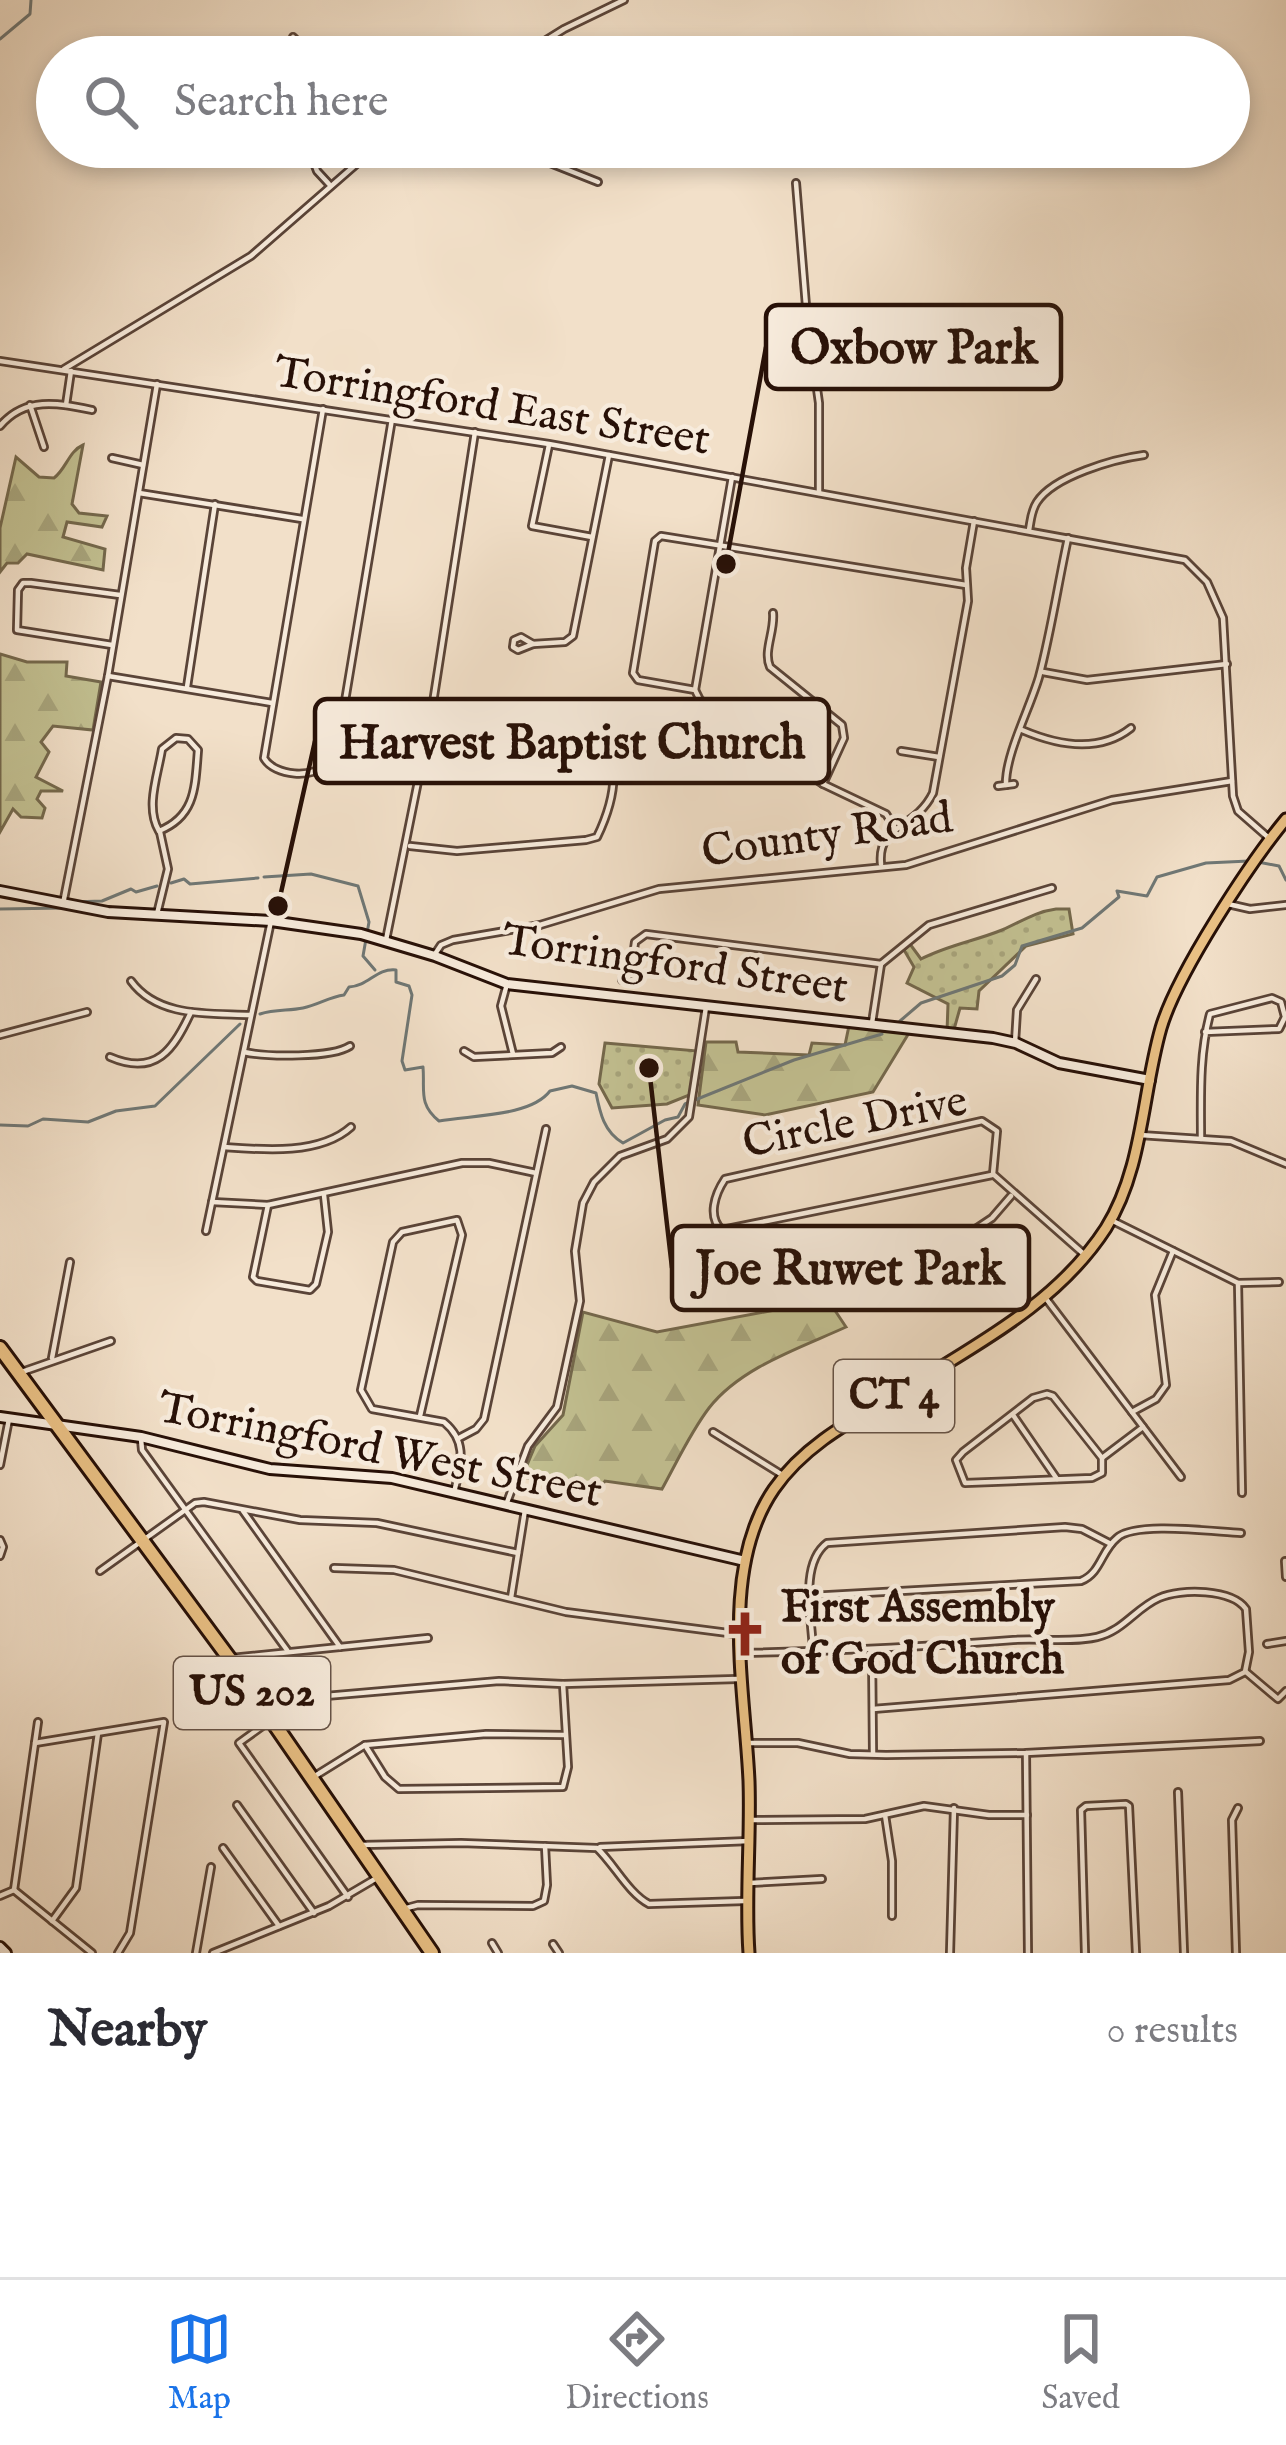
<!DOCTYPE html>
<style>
:root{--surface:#fff;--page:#f2f2f3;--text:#2b2b33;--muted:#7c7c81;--line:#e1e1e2;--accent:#1a73e8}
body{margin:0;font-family:"IM FELL English",serif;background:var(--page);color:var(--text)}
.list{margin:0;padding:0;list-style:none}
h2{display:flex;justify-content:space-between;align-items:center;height:156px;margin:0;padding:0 48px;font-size:51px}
h2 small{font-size:39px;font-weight:400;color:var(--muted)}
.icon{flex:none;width:66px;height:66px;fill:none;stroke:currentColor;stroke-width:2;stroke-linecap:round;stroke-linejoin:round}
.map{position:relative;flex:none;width:1286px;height:1953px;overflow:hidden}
.search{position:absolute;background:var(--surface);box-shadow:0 6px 18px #0003;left:36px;right:36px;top:36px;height:132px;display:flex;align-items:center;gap:30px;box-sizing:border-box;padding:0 42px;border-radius:66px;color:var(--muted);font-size:45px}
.sheet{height:324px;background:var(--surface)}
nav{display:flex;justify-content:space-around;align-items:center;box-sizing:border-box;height:168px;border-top:3px solid var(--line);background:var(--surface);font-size:33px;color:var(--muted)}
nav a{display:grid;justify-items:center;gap:6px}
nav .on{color:var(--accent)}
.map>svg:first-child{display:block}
.forest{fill:url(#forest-firs);stroke:#74684c;stroke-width:3}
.park{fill:url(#park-dots);stroke:#74684c;stroke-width:3}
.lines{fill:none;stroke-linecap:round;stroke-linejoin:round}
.stream{stroke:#6f7775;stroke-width:3}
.street-casing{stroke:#5a4438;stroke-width:10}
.secondary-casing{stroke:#271007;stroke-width:14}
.primary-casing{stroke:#271007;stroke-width:15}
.highway-casing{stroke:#271007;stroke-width:18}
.street{stroke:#f7ebdc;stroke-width:4.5}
.secondary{stroke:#f7ebdc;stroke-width:8}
.primary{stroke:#e9c084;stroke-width:9}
.highway{stroke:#e9c084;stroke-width:12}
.labels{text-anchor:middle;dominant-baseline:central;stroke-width:9;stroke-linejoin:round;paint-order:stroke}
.shield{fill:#f7ebdc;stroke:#655247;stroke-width:3}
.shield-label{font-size:42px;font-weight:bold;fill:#271007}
.street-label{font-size:45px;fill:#271007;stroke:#f7ebdc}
.poi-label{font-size:45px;font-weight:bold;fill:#271007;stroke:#f7ebdc;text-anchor:start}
.leader{fill:none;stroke:#271007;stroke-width:4.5}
.callout-dot{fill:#271007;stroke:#f7ebdc;stroke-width:4.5}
.callout{fill:#f7ebdc;stroke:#271007;stroke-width:4.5}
.callout-label{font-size:48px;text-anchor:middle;font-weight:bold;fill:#271007}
</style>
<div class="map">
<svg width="1286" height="1953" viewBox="0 0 1286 1953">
<defs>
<pattern id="forest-firs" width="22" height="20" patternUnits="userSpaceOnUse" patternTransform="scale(3)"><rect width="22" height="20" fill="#c2c091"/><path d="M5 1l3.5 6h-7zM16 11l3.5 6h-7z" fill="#a7a47c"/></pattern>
<pattern id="park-dots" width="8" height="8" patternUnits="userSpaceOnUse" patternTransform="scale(3)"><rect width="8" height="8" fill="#c2c091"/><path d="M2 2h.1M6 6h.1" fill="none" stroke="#a7a47c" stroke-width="1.8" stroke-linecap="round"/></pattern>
</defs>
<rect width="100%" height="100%" fill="#f2e0c9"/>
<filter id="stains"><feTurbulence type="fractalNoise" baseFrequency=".00167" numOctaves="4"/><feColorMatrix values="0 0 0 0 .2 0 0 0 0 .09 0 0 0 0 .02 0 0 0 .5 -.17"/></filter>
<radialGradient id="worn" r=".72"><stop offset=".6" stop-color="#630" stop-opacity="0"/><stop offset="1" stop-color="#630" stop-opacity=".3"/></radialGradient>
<!-- forest -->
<g class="forest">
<path d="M 83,445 L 72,504 L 79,513 L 107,516 L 102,527 L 67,522 L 63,537 L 105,549 L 103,570 L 27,554 L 18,563 L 7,563 L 0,572 L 0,528 L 16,457 L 39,477 L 54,478 C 66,469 69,451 83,445 Z"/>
<path d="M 0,654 L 27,662 L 67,662 L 66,676 L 101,682 L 93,730 L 53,726 L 41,742 L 49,752 L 36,777 L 63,791 L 41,791 L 37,799 L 45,808 L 42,818 L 21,817 L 13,809 L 0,832 Z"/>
<path d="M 850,1021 L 912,1028 L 873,1092 L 765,1115 L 698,1105 L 706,1042 L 736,1042 L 738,1052 L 809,1055 L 812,1043 L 845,1045 Z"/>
<path d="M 828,1300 L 846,1327 C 800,1348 741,1367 709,1408 C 690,1433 677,1462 662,1489 L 605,1481 L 600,1488 L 522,1477 L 535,1446 L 563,1415 L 583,1312 L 657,1332 Z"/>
</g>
<!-- park -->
<g class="park">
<path d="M 1056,909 L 1069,909 L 1073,934 L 1026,946 L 979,991 L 977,1009 L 960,1008 L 953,1033 L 947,1032 L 948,1004 L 907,983 L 914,967 L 904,950 L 910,944 L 921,959 C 948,945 975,941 1002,930 C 1021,922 1034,912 1056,909 Z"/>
<path d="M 605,1043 L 698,1051 L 692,1094 L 667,1104 L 612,1108 L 599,1084 Z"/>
</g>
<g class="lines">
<!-- stream -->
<g class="stream">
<path d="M 0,39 L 30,14 L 31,0"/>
<path d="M 1258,862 L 1279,866 L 1286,880"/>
<path d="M 264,877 L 311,874 L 358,886 L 369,922 L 363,956 L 375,970"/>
<path d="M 171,883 L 184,879 L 190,884 L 258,878"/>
<path d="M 0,909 L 66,908 L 72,902 L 102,901 L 131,889 L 136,892 L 157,886"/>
<path d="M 260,1014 C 275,1009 289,1011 303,1008 C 318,1005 329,997 344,995 L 349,987 C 369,986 376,968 396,970 L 396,982 L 409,986 L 412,995 L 402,1061 L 405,1070 L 423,1067 C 425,1090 418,1104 439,1121 C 471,1115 530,1117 550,1091 L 572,1086 L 596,1093 C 600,1113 604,1132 623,1143 L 665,1120 L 678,1117 L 685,1104 L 794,1060 L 882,1034"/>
<path d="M 900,1021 L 921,1003 L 1002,976 L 1015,965 L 1022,946 L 1082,928 L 1119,897 L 1117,891 L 1147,896 L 1157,877 L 1206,863 L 1249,861"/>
<path d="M 0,1125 L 28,1126 L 43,1119 L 88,1122 L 116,1111 L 155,1106 L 240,1024"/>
</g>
<!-- street casing -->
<g class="street-casing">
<g id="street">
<path d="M 293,37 L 313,57"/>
<path d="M 519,57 L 564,29 L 624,0"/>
<path d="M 308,147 L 317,171 L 329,184"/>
<path d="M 522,147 L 530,155 L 598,182"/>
<path d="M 796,183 L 807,318 L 819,403 L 819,493"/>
<path d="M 0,361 L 549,444 L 1185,560 L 1207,582 L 1223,618 L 1233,796 L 1238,811 L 1270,839"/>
<path d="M 64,369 L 251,256 L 376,147"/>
<path d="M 30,405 L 44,447"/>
<path d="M 66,405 L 71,371"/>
<path d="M 323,409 L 264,758 C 274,776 314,780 329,762 C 333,757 335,749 338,743 L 392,419"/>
<path d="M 0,426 C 25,396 58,403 92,410"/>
<path d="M 549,445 L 532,526 L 592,537"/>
<path d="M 112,458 L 143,465"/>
<path d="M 139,493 L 302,519"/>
<path d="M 1029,530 C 1031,520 1031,511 1037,502 C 1054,476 1114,459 1144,455"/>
<path d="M 773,613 C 775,631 763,651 770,667 L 842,725 L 844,738 L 823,784"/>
<path d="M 521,637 L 533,644 L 518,650 L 513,647 L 514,640 Z"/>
<path d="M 533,644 L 565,642 L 573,636 L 609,455"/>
<path d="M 112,645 L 17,630 L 18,590 L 23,583 L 31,583 L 120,595"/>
<path d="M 1043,672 L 1087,680 L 1227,664"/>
<path d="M 108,676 L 272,703"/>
<path d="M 187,687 L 215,504"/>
<path d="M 695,690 L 732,477"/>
<path d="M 1022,730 C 1057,745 1098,754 1131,728"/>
<path d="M 176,738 L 188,739 L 198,750 C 195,787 196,816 159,831 C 145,807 158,775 162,749 Z"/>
<path d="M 901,751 L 939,757"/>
<path d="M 1006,785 C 1005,755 1030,708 1039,677 C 1051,632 1058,584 1068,538"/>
<path d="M 998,786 L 1014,784"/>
<path d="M 895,828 L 886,814 L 823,784 L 700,700 L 695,690 L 638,680 L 633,673 L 655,541 L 661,536 L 966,585"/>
<path d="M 410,846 L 457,851 L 586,840 L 597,837 C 610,810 620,776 608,748 L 585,736 L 430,722"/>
<path d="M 881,864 C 877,824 915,830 933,793 L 968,601 L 966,568 L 974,521"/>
<path d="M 63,904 L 108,676 L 157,384"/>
<path d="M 1228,904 L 1250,909 L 1286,905"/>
<path d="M 157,914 L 168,869 L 160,832"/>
<path d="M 386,940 L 430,722 L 475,432"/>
<path d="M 435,954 L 441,945 L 453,940 L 540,925 L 659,889 L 906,865 L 1112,800 L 1232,781"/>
<path d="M 881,964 L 929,925 L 1052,888"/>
<path d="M 622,980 L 631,972 L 635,942 L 646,934 L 881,964"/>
<path d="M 131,981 C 158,1018 209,1013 250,1015"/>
<path d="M 507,984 L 501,1006 L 513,1054"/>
<path d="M 872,1023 L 881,964"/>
<path d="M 0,1035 L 87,1012"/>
<path d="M 1015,1043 L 1017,1010 L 1036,979"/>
<path d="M 464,1051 L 474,1057 L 552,1053 L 561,1047"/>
<path d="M 244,1052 C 266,1057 332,1058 350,1046"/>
<path d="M 110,1057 C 156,1077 174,1049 191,1012"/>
<path d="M 1140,1135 L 1231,1141 L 1286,1164"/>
<path d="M 1201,1139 C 1201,1097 1199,1055 1210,1014 L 1272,998 L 1281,1002 L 1285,1017 L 1279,1029 L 1205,1032"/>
<path d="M 225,1147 C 263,1150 320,1155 351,1127"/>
<path d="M 212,1202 L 268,1205 L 462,1163 L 489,1163 L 536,1173"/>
<path d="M 268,1205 L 253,1277 L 257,1281 L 310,1290 L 316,1284 L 328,1232 L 324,1195"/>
<path d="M 1111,1220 L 1238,1283 L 1279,1282"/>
<path d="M 722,1230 C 707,1217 715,1194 725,1179 L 982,1121 L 997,1131 L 993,1174 L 1086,1256"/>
<path d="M 722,1230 L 713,1270 L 719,1279 L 736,1285 L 965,1236 L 992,1218 L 1011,1196"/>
<path d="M 722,1230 L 992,1175"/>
<path d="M 206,1231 L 271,921"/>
<path d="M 1238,1283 L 1242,1493"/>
<path d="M 1044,1296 L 1181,1477"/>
<path d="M 52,1358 L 70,1262"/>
<path d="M 19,1373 L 111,1341"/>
<path d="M 1047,1394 L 1053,1396 L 1102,1458 L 1102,1473 L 1092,1478 L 965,1483 L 956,1460 L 963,1452 L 1033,1398 Z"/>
<path d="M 1132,1412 L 1156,1399 L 1166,1385 L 1155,1295 L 1173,1251"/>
<path d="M 1013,1415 L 1057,1479"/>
<path d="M 420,1416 L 462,1235 L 457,1220 L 402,1232 L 393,1242 L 361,1390 L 372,1409 L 444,1422 C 469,1443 460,1465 454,1493"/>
<path d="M 713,1432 L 784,1476"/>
<path d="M 459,1438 L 476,1429 L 484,1419 L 546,1129"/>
<path d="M 141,1439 L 142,1450 L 287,1650"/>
<path d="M 1102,1458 L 1143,1427"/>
<path d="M 0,1465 L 9,1419"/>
<path d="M 506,1505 L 528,1446 L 557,1407 L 580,1301 L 575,1251 L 583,1203 L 594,1182 L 620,1156 L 667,1139 L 689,1117 L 706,1007"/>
<path d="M 243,1511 L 340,1647"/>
<path d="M 0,1540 L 3,1547 L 0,1556"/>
<path d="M 1285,1561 L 1286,1577"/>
<path d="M 334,1568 L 394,1570 L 566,1612 L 736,1634"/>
<path d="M 100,1571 L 195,1503 L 204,1502 L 300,1520 L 377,1523 L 518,1553"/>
<path d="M 811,1596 L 1081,1581 C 1101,1573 1101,1551 1117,1538 C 1135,1521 1215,1532 1241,1533"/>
<path d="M 511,1598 L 525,1510"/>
<path d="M 1267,1644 L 1286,1641"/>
<path d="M 813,1651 C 812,1619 799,1564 827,1543 L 1065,1527 L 1082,1529 L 1111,1544"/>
<path d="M 872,1651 L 873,1753"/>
<path d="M 743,1653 C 834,1651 923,1647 1013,1640 C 1040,1638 1070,1643 1097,1637 C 1123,1631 1136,1608 1159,1598 C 1181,1588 1232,1589 1246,1609 L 1249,1652 L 1245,1672 L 1229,1680 L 873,1709"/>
<path d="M 231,1658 L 428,1638"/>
<path d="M 1246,1672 L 1278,1699 L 1286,1691"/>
<path d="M 35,1743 L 164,1722 L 130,1933 L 118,1953"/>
<path d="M 746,1743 L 798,1743 L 850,1754 L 886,1755 L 1026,1753 L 1260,1741"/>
<path d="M 365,1745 L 385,1777 L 399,1789 L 563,1787 L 568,1767 L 563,1684"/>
<path d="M 1026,1753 L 1028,1953"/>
<path d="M 315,1776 L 365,1745 L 486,1734 L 564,1735"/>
<path d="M 1178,1792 L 1184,1953"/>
<path d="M 237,1805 L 314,1913"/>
<path d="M 885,1815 L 892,1861 L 892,1916"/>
<path d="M 750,1820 L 865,1819 L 924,1806 L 989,1815 L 1027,1815"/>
<path d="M 361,1845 L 461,1843 L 597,1848 C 614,1864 629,1894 649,1904 L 744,1901"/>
<path d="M 600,1847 L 749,1841"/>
<path d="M 223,1848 L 279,1926"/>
<path d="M 750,1883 L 822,1879"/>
<path d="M 14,1890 L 38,1722"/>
<path d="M 14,1890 L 92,1953"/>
<path d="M 0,1896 L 14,1890"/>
<path d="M 348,1897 L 239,1743 L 293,1704 L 314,1697 L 499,1681 L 563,1684 L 737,1679"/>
<path d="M 403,1909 L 418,1905 L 533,1906 L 544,1901 L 547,1885 L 545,1846"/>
<path d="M 52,1921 L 76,1888 L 98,1733"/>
<path d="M 492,1943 L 498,1953"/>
<path d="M 553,1944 L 559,1953"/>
<path d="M 196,1953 L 211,1867"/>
<path d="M 213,1953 L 329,1906 L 375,1879"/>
<path d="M 950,1953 L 954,1808"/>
<path d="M 1085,1953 L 1081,1810 L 1086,1806 L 1126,1804 L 1129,1806 L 1136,1953"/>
<path d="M 1236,1953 L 1232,1820 L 1238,1808"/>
</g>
</g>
<!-- secondary casing -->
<g class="secondary-casing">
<g id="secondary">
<path d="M 0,891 L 108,912 L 271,921 L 361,934 L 435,956 L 507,984 L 993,1038 L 1016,1043 L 1059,1063 L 1150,1080"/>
<path d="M 0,1417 L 141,1437 L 270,1469 L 392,1478 L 745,1561"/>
<path d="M 0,1947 L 6,1953"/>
</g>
</g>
<!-- primary casing -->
<g class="primary-casing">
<path id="primary" d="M 749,1953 C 745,1898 751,1838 749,1781 C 745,1690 719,1569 774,1489 C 807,1441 861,1416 910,1386 C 981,1342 1059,1301 1106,1228 C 1143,1169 1142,1094 1161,1028 C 1177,974 1249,864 1286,819"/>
</g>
<!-- highway casing -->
<g class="highway-casing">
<path id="highway" d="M 0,1348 L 229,1658 L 432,1953"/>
</g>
<!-- street -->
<use href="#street" class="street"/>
<!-- secondary -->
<use href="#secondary" class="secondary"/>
<!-- primary -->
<use href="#primary" class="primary"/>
<!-- highway -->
<use href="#highway" class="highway"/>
</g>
<!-- icons -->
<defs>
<g id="church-bare" transform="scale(3.6)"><path d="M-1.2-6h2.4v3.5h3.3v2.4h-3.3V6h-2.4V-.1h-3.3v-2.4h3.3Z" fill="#8f2418" stroke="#f7ebdc" stroke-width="2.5" paint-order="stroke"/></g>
</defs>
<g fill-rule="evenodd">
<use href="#church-bare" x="745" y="1634"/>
</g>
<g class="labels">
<!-- shield labels -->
<g class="shield">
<rect x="834" y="1360" width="120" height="72" rx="9"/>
<rect x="174" y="1657" width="156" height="72" rx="9"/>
</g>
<g class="shield-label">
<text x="894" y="1396">CT 4</text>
<text x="252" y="1693">US 202</text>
</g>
<!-- street labels -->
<g class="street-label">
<text transform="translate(492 407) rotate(9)">Torringford East Street</text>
<text transform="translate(827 836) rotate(-8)">County Road</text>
<text transform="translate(675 965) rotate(8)">Torringford Street</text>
<text transform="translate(855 1123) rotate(-11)">Circle Drive</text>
<text transform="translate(380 1451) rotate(11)">Torringford West Street</text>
</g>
<!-- poi labels -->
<g class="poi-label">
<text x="781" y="1608">First Assembly<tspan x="781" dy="52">of God Church</tspan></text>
</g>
</g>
<!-- callouts -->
<path class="leader" d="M726 564L766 347M278 906L315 741M649 1068L672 1268"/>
<g class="callout-dot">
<circle cx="726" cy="564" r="12"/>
<circle cx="278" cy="906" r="12"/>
<circle cx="649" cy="1068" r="12"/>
</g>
<g class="callout">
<rect x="766" y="305" width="295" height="84" rx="12"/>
<rect x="315" y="699" width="514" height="84" rx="12"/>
<rect x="672" y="1226" width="357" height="84" rx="12"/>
</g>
<g class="callout-label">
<text x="914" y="363">Oxbow Park</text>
<text x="572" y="758">Harvest Baptist Church</text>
<text x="850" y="1284">Joe Ruwet Park</text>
</g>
<rect width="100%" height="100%" filter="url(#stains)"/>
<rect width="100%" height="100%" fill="url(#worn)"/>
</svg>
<div class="search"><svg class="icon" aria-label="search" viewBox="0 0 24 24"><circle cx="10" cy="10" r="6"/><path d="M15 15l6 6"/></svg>Search here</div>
</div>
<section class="sheet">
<h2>Nearby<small>0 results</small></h2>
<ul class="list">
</ul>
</section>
<nav>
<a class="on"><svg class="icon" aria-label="map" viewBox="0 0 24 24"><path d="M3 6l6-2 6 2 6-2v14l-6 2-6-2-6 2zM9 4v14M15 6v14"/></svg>Map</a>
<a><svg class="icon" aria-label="directions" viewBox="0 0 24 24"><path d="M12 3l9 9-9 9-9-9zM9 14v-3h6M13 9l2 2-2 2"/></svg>Directions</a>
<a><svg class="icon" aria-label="saved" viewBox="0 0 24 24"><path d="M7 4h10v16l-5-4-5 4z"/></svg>Saved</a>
</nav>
